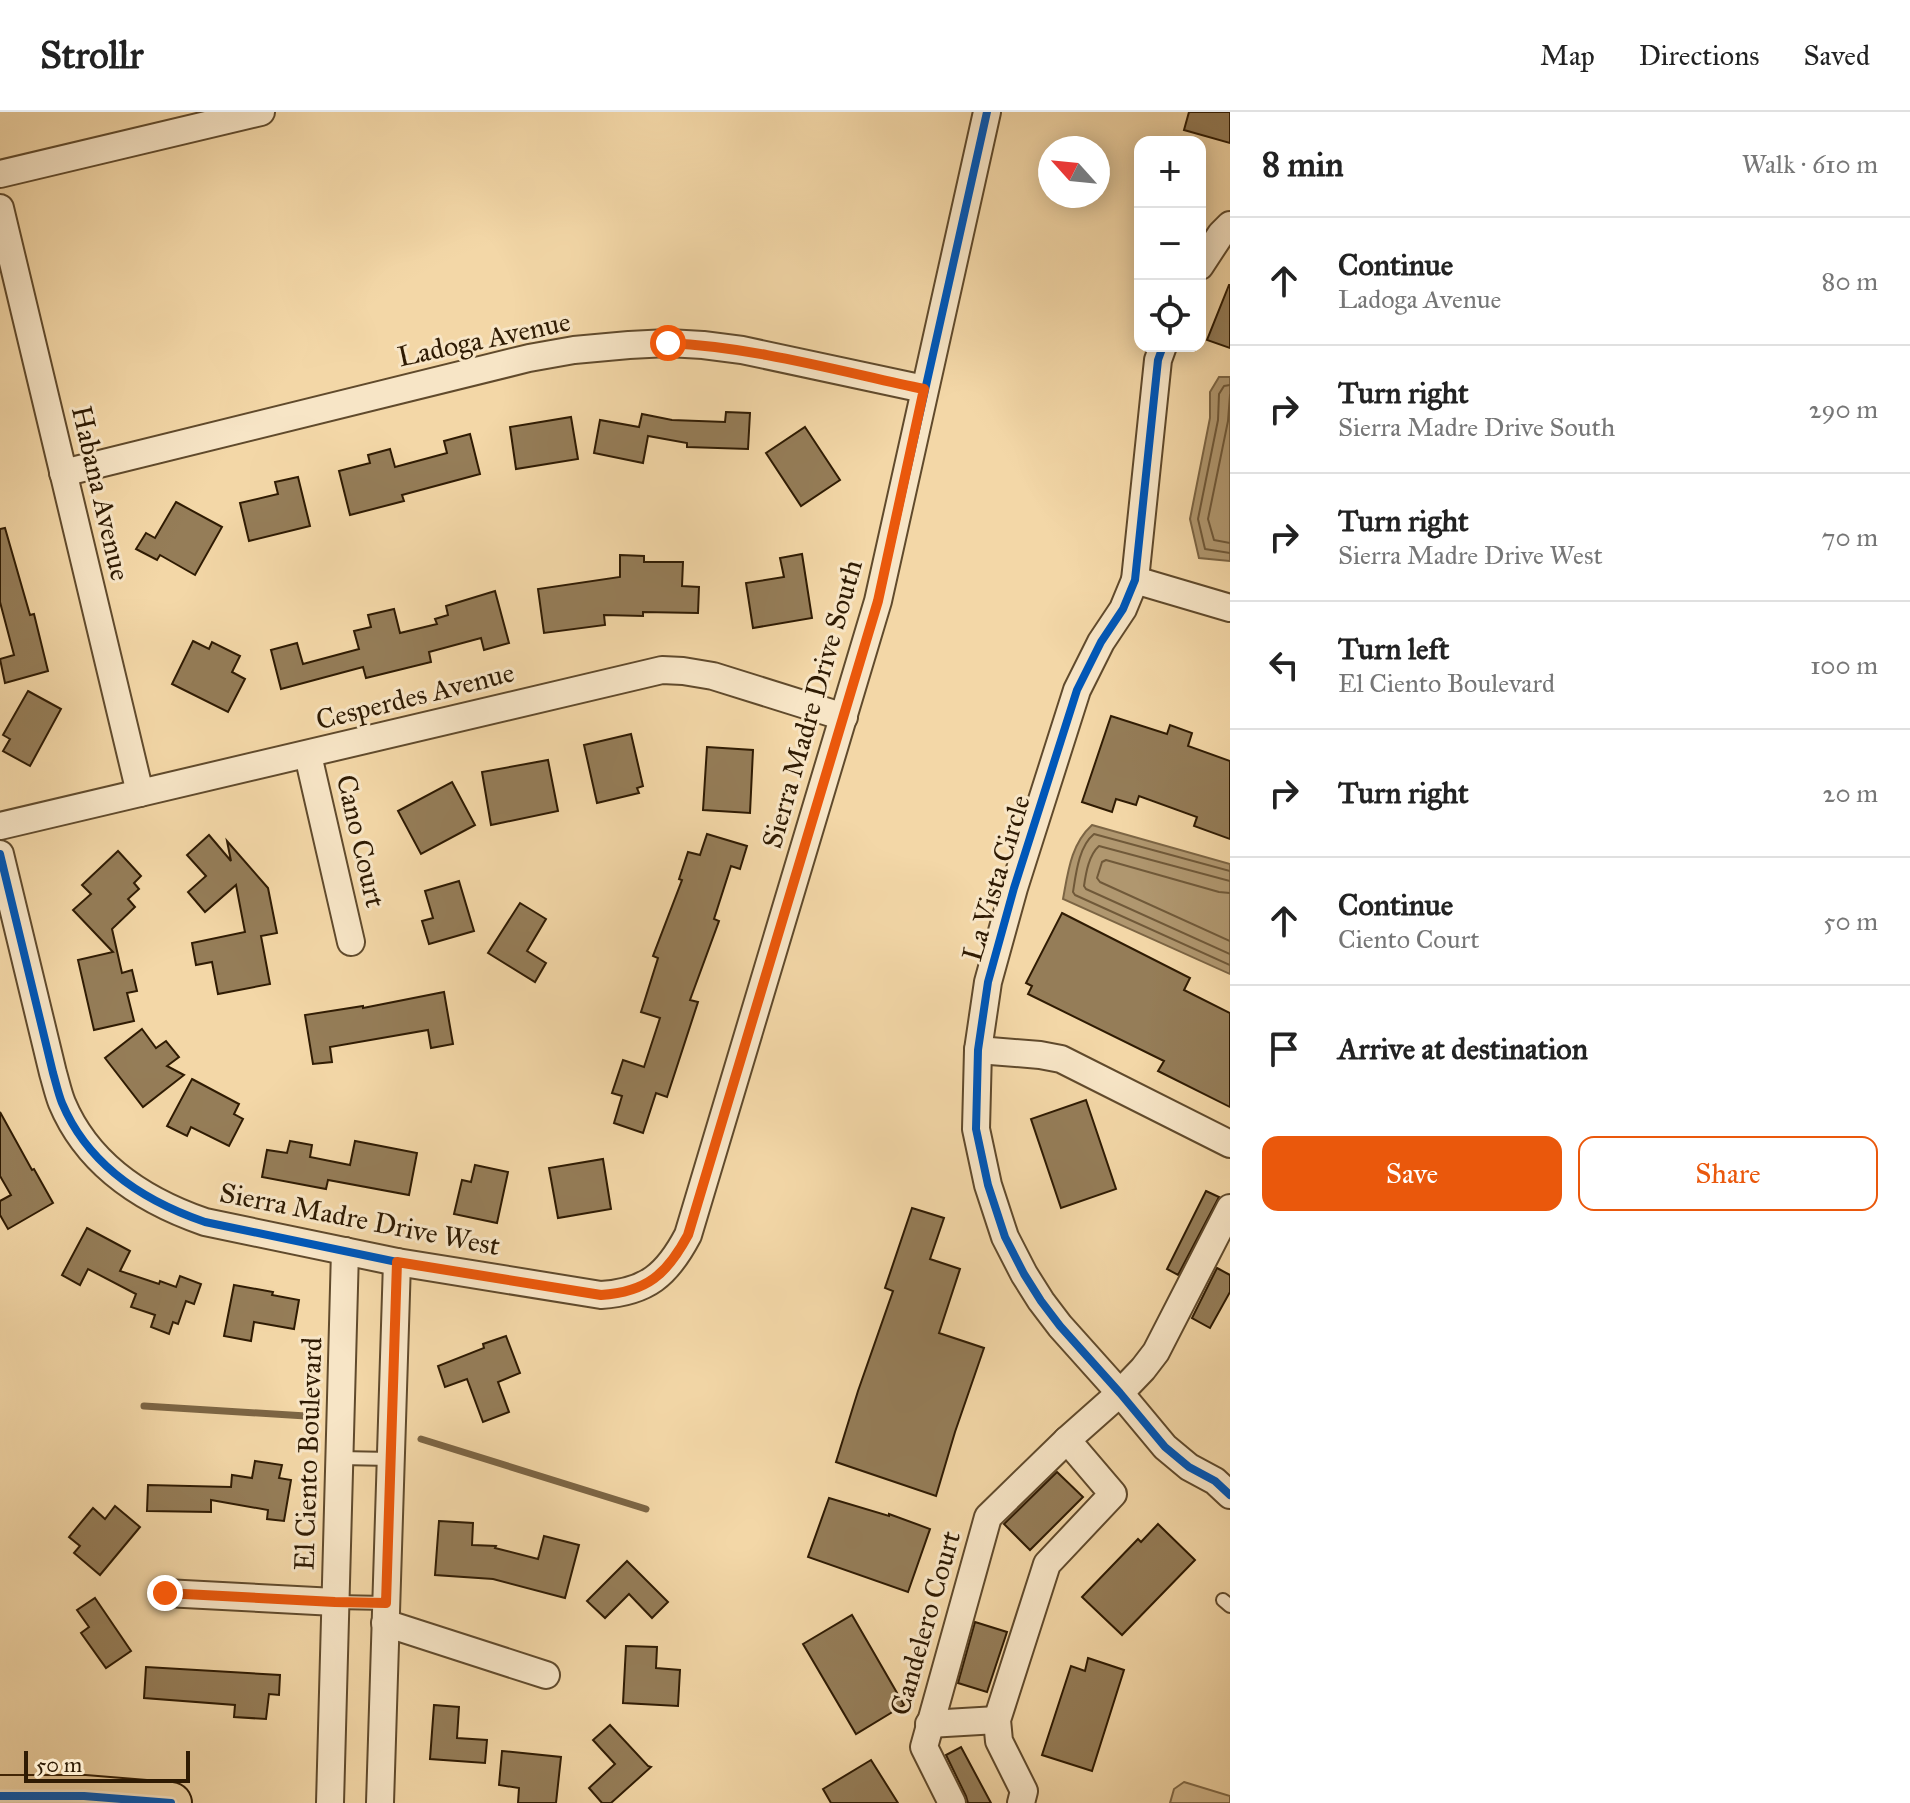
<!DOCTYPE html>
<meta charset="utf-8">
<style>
:root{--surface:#fff;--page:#f2f2f2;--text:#222;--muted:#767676;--line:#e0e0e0;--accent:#ea580c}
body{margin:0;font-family:"IM FELL Great Primer",serif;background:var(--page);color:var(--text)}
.controls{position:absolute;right:24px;top:24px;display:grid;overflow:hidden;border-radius:16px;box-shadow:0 4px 20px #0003}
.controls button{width:72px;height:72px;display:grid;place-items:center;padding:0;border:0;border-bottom:2px solid var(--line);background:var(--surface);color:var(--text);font:40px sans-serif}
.compass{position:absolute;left:1038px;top:24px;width:72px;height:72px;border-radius:50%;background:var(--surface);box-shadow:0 4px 20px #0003;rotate:297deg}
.scale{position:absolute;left:24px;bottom:20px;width:166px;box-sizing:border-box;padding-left:8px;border:4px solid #2f1b03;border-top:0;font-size:22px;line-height:28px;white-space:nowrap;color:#2f1b03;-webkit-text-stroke:6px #f7e5c6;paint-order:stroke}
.stop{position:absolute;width:24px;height:24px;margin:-18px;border:6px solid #ea580c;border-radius:50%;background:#fff}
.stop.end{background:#ea580c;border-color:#fff;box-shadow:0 2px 8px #0008}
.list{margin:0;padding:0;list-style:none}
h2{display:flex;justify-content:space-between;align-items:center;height:104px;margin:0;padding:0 32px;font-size:34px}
h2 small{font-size:26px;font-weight:400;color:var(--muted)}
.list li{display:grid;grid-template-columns:52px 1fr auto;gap:24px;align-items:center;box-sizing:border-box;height:128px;padding:0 32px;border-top:2px solid var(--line)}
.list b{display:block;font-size:30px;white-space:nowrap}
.list p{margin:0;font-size:26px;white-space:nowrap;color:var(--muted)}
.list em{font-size:26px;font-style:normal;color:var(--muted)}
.actions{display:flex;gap:16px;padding:24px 32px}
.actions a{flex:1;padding:18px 0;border:2px solid var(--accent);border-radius:16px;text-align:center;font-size:28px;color:var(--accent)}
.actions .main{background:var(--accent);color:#fff}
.icon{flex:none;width:44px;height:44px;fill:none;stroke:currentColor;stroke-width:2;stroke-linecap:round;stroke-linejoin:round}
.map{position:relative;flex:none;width:1230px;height:1691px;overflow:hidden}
header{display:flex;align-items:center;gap:48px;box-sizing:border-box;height:112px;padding:0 40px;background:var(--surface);border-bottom:2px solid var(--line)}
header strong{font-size:38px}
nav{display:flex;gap:44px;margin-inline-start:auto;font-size:28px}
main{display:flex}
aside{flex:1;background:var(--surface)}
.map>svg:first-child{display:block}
.green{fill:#d2b78b;stroke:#806947;stroke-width:2}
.water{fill:#b0976f;stroke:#7c6544;stroke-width:2}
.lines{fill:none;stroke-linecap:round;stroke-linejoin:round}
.shore{stroke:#705939;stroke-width:2}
.stream{stroke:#7c6544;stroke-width:7}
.building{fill:#957d58;stroke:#2f1b03;stroke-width:2}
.lane-casing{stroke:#604a2c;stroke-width:16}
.street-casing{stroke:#604a2c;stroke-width:30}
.primary-casing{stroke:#2f1b03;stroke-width:44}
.lane{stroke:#f7e5c6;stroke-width:12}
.street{stroke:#f7e5c6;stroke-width:26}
.primary{stroke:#f3d7a7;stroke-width:40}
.cycleway-casing{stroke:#f7e5c6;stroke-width:13}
.cycleway{stroke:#0057b8;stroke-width:8}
.route{stroke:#ea580c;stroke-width:10}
.labels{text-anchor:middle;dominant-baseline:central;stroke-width:6;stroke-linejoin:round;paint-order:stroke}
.street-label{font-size:28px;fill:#2f1b03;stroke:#f7e5c6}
</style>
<header>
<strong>Strollr</strong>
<nav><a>Map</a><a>Directions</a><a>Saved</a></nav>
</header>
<main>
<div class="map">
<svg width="1230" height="1691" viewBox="0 0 1230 1691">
<rect width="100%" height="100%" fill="#f3d7a7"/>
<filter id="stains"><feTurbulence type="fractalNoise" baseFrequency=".0025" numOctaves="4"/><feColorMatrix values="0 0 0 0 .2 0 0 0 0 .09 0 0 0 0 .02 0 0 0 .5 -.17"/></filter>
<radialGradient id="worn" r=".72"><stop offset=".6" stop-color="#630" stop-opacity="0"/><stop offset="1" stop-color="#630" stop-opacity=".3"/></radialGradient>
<!-- green -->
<path class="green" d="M 1184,1670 L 1230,1684 L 1230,1691 L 1170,1691 L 1174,1677 Z"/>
<!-- water -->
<g class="water">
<path d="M 1219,265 L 1230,265 L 1230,449 L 1199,446 L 1190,407 L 1210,306 L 1210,280 Z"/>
<path d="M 1092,713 L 1230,752 L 1230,862 L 1063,787 C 1068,760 1071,732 1092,713 Z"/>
</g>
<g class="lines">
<!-- shore -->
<g class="shore">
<path d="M 1230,273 L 1224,274 L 1219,282 L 1218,308 L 1198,407 L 1205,437 L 1230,441"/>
<path d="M 1230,283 L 1228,309 L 1208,407 L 1214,428 L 1230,431"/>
<path d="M 1230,759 L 1094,722 C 1079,734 1076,761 1073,780 L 1075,783 L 1230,853"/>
<path d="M 1230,769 L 1099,734 C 1089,743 1086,760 1084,774 L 1086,777 L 1230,842"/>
<path d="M 1230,781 L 1219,780 L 1106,748 L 1102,750 L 1097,766 L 1100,770 L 1230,829"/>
</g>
<!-- stream -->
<g class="stream">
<path d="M 144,1294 L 306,1304"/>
<path d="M 421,1327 L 646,1397"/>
</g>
</g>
<!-- building -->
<g class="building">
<path d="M 1189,0 L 1230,0 L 1230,31 L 1184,18 Z"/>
<path d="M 1229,173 L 1230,173 L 1230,236 L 1207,228 Z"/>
<path d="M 726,300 L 750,301 L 748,337 L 687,335 L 687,331 L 648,324 L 643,351 L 594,341 L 600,308 L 639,315 L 642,302 L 672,308 L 725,310 Z"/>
<path d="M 571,305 L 578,347 L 516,357 L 510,315 Z"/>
<path d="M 805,315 L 840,368 L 801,394 L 766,341 Z"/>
<path d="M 470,322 L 480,362 L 402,383 L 404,389 L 350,403 L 339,359 L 370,351 L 368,343 L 390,337 L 395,355 L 447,341 L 444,329 Z"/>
<path d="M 298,365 L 310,414 L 249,429 L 240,391 L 278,382 L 275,370 Z"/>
<path d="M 176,390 L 222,415 L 195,463 L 160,443 L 157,448 L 136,437 L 146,421 L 155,426 Z"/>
<path d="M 5,416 L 30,503 L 34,502 L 48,559 L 5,571 L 0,547 L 14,543 L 0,490 L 0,417 Z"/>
<path d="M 802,442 L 812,506 L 753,516 L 746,471 L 784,465 L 780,446 Z"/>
<path d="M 620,443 L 644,444 L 644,450 L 683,450 L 682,474 L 699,475 L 698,501 L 643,500 L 643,504 L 604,503 L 605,513 L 544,521 L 538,477 L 620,465 Z"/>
<path d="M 495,479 L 509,531 L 484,538 L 481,526 L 429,540 L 431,550 L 366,566 L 363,555 L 281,577 L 271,538 L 297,531 L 303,552 L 359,537 L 354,519 L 371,515 L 368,503 L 394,497 L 400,521 L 437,512 L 435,507 L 448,503 L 446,494 Z"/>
<path d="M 193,529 L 209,537 L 212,530 L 240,544 L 232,560 L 245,567 L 228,600 L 172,572 Z"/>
<path d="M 28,579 L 61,597 L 30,654 L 3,639 L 10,627 L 3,623 Z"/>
<path d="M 1111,604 L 1167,622 L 1170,613 L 1192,621 L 1188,634 L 1230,649 L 1230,727 L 1194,714 L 1197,705 L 1139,684 L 1136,693 L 1116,687 L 1112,700 L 1082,690 Z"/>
<path d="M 631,622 L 643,674 L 637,676 L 639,681 L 597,691 L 584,633 Z"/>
<path d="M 707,635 L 753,638 L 750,701 L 703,698 Z"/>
<path d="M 548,648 L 558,699 L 491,713 L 482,660 Z"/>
<path d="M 452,670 L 475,713 L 421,742 L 398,699 Z"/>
<path d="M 707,722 L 747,734 L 740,757 L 731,754 L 714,807 L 719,809 L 690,888 L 698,890 L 667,985 L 656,981 L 643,1021 L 614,1011 L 622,984 L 612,981 L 623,948 L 644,955 L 660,906 L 641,900 L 658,846 L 653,844 L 682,768 L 679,767 L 688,740 L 700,743 Z"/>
<path d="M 209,723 L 231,749 L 227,729 L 268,776 L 277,821 L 261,824 L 270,872 L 218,882 L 212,850 L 196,853 L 192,831 L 245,820 L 236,773 L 205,800 L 188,780 L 206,764 L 187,743 Z"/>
<path d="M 118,739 L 141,764 L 134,771 L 139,777 L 128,787 L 135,795 L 112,817 L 122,861 L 132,858 L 137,879 L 127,881 L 134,909 L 94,918 L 78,848 L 113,840 L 73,798 L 91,782 L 82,773 Z"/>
<path d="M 459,769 L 474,819 L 429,832 L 422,809 L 433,806 L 425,779 Z"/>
<path d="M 520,791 L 546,807 L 527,839 L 546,851 L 535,870 L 488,841 Z"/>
<path d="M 1062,801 L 1190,866 L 1184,878 L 1230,901 L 1230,995 L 1158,959 L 1164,949 L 1028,882 L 1032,874 L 1026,871 Z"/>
<path d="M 444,880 L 453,932 L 431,936 L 428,918 L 330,935 L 332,950 L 313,952 L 305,903 L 363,894 L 363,896 Z"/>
<path d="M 142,917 L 156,936 L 166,929 L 179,945 L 167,954 L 184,963 L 143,995 L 105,946 Z"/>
<path d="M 192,967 L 239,992 L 234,1002 L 243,1007 L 229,1034 L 191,1015 L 187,1024 L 167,1014 Z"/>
<path d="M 1086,988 L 1116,1077 L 1061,1096 L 1031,1007 Z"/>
<path d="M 0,1000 L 32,1058 L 34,1057 L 53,1091 L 8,1117 L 0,1103 L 0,1089 L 11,1083 L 0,1064 Z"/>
<path d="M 290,1029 L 312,1033 L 310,1045 L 350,1053 L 355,1029 L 417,1041 L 409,1083 L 328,1068 L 326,1077 L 262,1065 L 267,1038 L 287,1041 Z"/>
<path d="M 603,1047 L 611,1097 L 558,1106 L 549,1056 Z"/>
<path d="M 475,1053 L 508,1060 L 497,1111 L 454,1102 L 462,1068 L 471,1070 Z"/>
<path d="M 1206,1079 L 1219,1085 L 1178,1163 L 1167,1157 Z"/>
<path d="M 912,1096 L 944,1106 L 930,1147 L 960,1157 L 939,1221 L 984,1236 L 955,1320 L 936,1384 L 836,1350 L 858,1279 L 893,1179 L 885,1176 Z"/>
<path d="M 87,1116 L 130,1139 L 120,1159 L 159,1172 L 160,1169 L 176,1175 L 180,1164 L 201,1172 L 194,1192 L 186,1189 L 178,1212 L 173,1210 L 169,1222 L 151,1215 L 155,1203 L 131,1195 L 136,1182 L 88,1157 L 80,1173 L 62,1163 Z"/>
<path d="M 1217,1156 L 1230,1163 L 1230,1180 L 1210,1216 L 1192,1206 Z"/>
<path d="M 234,1173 L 273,1180 L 272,1183 L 299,1188 L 294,1217 L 254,1210 L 251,1229 L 224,1224 Z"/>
<path d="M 506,1224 L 520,1261 L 498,1270 L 509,1300 L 483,1310 L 467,1267 L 445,1275 L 438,1254 L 484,1236 L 483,1232 Z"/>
<path d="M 255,1349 L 282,1353 L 279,1366 L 291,1368 L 284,1409 L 267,1407 L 268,1398 L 211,1388 L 211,1400 L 147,1399 L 148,1373 L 231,1375 L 232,1363 L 252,1366 Z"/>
<path d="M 1057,1360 L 1083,1385 L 1030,1438 L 1004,1412 Z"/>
<path d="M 829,1386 L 889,1404 L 889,1402 L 930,1417 L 908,1480 L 808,1445 Z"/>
<path d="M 115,1394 L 140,1415 L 100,1463 L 74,1441 L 80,1434 L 69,1425 L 93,1396 L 105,1407 Z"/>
<path d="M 439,1409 L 473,1411 L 472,1433 L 496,1434 L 495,1436 L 538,1447 L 544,1424 L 579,1433 L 565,1486 L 493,1467 L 435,1463 Z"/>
<path d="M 1158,1412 L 1195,1448 L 1122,1523 L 1082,1485 L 1138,1427 L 1141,1430 Z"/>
<path d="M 627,1449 L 668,1490 L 652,1506 L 629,1482 L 605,1506 L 587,1489 Z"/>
<path d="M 95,1486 L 131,1539 L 106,1556 L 81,1521 L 89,1515 L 77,1498 Z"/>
<path d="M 852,1503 L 904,1593 L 856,1622 L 803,1532 Z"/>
<path d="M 975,1510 L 1007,1520 L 987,1580 L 958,1571 Z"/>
<path d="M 626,1534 L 657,1535 L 656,1556 L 680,1558 L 678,1594 L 623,1591 Z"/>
<path d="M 1088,1546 L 1124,1558 L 1092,1659 L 1042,1643 L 1071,1554 L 1085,1559 Z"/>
<path d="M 146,1555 L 280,1563 L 279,1583 L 269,1582 L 266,1607 L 234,1605 L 235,1593 L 144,1586 Z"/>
<path d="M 434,1593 L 459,1595 L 457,1626 L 487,1628 L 485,1651 L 430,1647 Z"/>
<path d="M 610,1613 L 648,1654 L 651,1655 L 611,1691 L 602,1691 L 589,1676 L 615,1652 L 593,1628 Z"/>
<path d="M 961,1635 L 991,1691 L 968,1691 L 966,1684 L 946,1643 Z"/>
<path d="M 502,1639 L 561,1645 L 556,1691 L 518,1691 L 519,1676 L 499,1673 Z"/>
<path d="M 871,1648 L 898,1691 L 831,1691 L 823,1677 Z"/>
</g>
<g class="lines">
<!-- lane casing -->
<g class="lane-casing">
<g id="lane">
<path d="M 340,1346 L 391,1347"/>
<path d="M 1223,1488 L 1230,1494"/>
<path d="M 335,1490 L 386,1491"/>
</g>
</g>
<!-- street casing -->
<g class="street-casing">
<g id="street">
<path d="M 0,62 L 261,0"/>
<path d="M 0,96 L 140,681"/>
<path d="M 1200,154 L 1221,122 L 1230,113"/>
<path d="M 1163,234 L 1158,248 L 1135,468 L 1123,497 L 1101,530 L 1077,578 L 1014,776 L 988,870 L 978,938 L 976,1017 L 988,1073 L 1005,1125 L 1024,1162 L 1041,1189 L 1060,1214 L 1120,1281 L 1165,1335 L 1189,1355 L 1215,1369 L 1230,1383"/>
<path d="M 63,361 L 529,246 L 574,238 L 629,233 L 668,231 L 703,233 L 742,238 L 924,277"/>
<path d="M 1135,468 L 1230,496"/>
<path d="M 308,643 L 351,830"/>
<path d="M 0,714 L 662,558 L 683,559 L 713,564 L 844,605"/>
<path d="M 0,742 L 53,961 C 56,971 58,981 62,991 C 88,1053 144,1089 205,1110 L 397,1150 L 601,1183 C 647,1180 667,1163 688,1123 L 878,489 L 987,0"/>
<path d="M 978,938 L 1040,943 L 1061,947 L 1230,1032"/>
<path d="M 165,1481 L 335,1490"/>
<path d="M 385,1511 L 546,1563"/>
<path d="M 929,1612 L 997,1608"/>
<path d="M 330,1691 L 345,1139"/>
<path d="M 380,1691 L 397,1150"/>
<path d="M 952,1691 L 924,1635 L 988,1405 L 1067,1328 L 1120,1281 L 1143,1257 L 1156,1240 L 1230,1096"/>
<path d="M 1021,1691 L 1024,1679 L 999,1629 L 997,1608 L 1047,1452 L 1113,1382 L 1067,1328"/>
</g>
</g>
<!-- primary casing -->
<g class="primary-casing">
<path id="primary" d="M 0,1684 L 84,1684 L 171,1691"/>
</g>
<!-- lane -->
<use href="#lane" class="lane"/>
<!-- street -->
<use href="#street" class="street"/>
<!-- primary -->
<use href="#primary" class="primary"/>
<!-- cycleway casing -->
<g class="cycleway-casing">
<g id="cycleway">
<path d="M 1163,234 L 1158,248 L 1135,468 L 1123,497 L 1101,530 L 1077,578 L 1014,776 L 988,870 L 978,938 L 976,1017 L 988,1073 L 1005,1125 L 1024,1162 L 1041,1189 L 1060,1214 L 1120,1281 L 1165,1335 L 1189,1355 L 1215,1369 L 1230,1383"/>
<path d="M 0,742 L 53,961 C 56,971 58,981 62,991 C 88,1053 144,1089 205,1110 L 397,1150 L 601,1183 C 647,1180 667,1163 688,1123 L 878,489 L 987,0"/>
<path d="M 0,1684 L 84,1684 L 171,1691"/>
</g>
</g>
<!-- cycleway -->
<use href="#cycleway" class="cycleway"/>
</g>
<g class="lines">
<!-- route -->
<path class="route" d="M 165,1481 L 335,1490 L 386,1491 L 397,1150 L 601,1183 C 647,1180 667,1162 688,1123 L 878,489 L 924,277 C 839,259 754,235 668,231"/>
</g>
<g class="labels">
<!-- street labels -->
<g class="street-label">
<text transform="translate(484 227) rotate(-12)">Ladoga Avenue</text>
<text transform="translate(101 381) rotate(77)">Habana Avenue</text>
<text transform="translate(415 584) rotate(-14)">Cesperdes Avenue</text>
<text transform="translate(812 592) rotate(-74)">Sierra Madre Drive South</text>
<text transform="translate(361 729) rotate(77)">Cano Court</text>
<text transform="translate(996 766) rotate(-73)">La Vista Circle</text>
<text transform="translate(360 1107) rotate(11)">Sierra Madre Drive West</text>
<text transform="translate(308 1342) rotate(-88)">El Ciento Boulevard</text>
<text transform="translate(925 1511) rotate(-74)">Candelero Court</text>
</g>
</g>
<rect width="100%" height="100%" filter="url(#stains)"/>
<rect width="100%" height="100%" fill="url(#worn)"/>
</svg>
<div class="controls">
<button>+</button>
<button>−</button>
<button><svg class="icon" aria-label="locate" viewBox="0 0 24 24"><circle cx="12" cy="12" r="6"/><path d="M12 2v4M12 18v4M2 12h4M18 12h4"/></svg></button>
</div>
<svg class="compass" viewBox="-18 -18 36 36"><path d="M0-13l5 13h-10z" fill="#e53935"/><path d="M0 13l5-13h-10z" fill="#767676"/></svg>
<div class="scale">50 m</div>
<div class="stop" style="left:668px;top:231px"></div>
<div class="stop end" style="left:165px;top:1481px"></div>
</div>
<aside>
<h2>8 min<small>Walk · 610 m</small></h2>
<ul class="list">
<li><svg class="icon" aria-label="ahead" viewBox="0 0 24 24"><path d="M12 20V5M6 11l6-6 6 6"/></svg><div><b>Continue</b><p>Ladoga Avenue</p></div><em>80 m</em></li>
<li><svg class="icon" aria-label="right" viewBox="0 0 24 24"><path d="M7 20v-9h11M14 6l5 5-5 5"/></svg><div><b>Turn right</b><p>Sierra Madre Drive South</p></div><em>290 m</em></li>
<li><svg class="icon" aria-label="right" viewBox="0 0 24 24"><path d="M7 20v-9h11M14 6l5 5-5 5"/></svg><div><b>Turn right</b><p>Sierra Madre Drive West</p></div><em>70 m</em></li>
<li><svg class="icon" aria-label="left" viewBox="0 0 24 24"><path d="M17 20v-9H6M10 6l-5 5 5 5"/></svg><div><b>Turn left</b><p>El Ciento Boulevard</p></div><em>100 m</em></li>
<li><svg class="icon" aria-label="right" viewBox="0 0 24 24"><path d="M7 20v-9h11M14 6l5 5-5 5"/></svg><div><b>Turn right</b></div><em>20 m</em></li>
<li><svg class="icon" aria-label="ahead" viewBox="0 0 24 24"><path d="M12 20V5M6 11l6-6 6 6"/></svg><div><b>Continue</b><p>Ciento Court</p></div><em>50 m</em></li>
<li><svg class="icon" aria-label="arrive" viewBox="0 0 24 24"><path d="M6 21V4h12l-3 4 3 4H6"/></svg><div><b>Arrive at destination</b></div></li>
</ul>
<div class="actions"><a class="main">Save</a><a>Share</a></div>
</aside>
</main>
